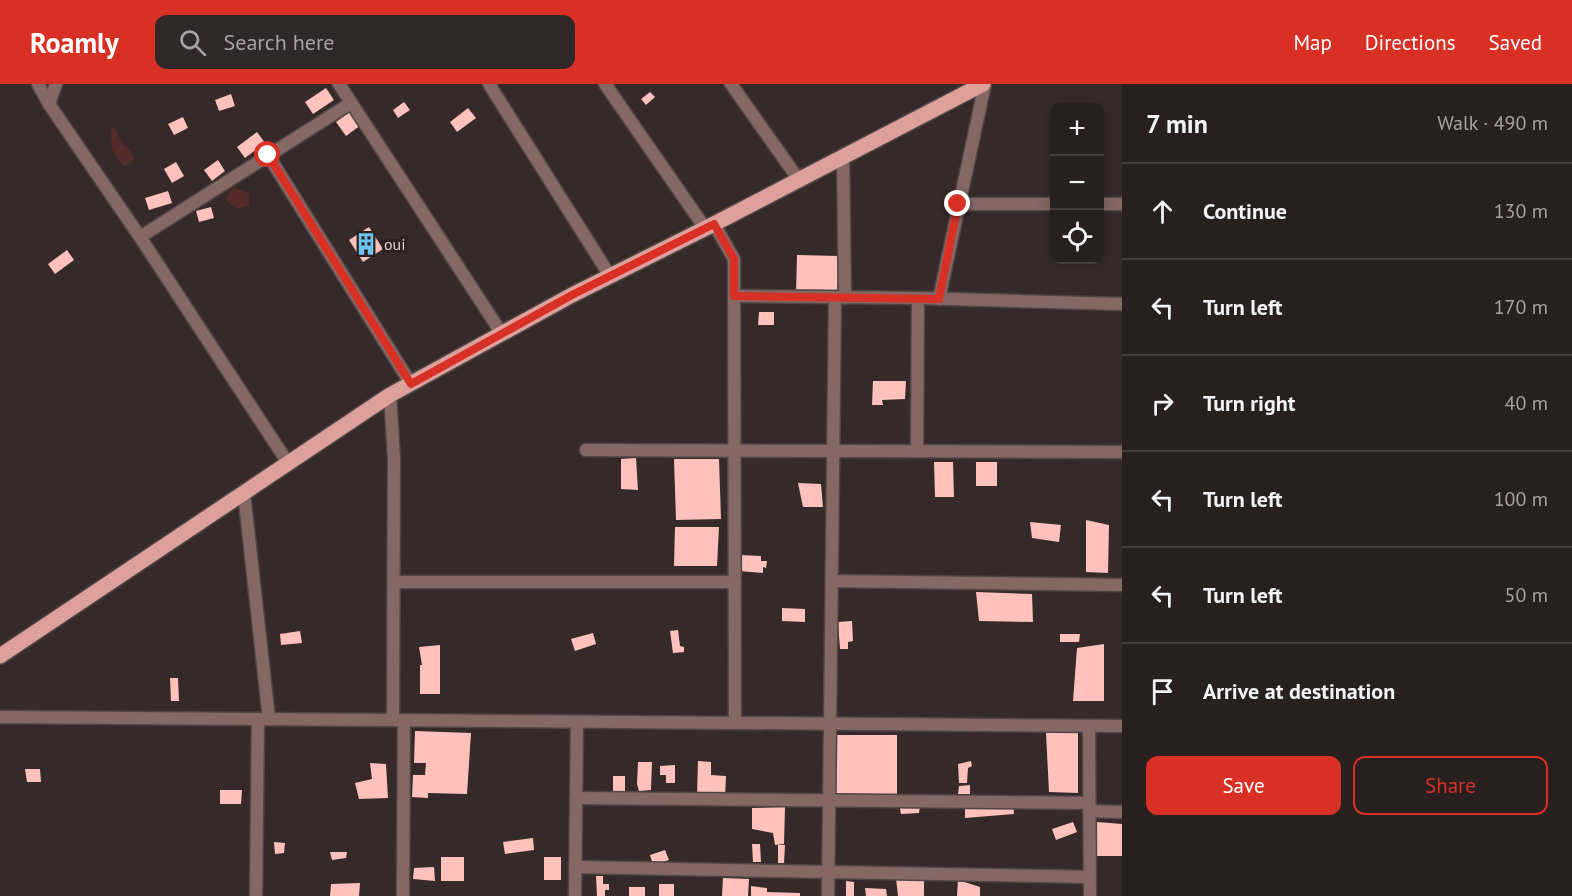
<!DOCTYPE html>
<meta charset="utf-8">
<style>
:root{--surface:#28201f;--page:#302828;--text:#f1f3f6;--muted:#a5a3a4;--line:#443e3d;--accent:#d93025}
body{margin:0;font-family:"PT Sans",sans-serif;background:var(--page);color:var(--text)}
.controls{position:absolute;right:18px;top:18px;display:grid;overflow:hidden;border-radius:12px;box-shadow:0 3px 15px #0003}
.controls button{width:54px;height:54px;display:grid;place-items:center;padding:0;border:0;border-bottom:2px solid var(--line);background:var(--surface);color:var(--text);font:30px sans-serif}
.stop{position:absolute;width:18px;height:18px;margin:-14px;border:4px solid #d93025;border-radius:50%;background:#fff}
.stop.end{background:#d93025;border-color:#fff;box-shadow:0 2px 6px #0008}
.list{margin:0;padding:0;list-style:none}
h2{display:flex;justify-content:space-between;align-items:center;height:78px;margin:0;padding:0 24px;font-size:26px}
h2 small{font-size:20px;font-weight:400;color:var(--muted)}
.list li{display:grid;grid-template-columns:39px 1fr auto;gap:18px;align-items:center;box-sizing:border-box;height:96px;padding:0 24px;border-top:2px solid var(--line)}
.list b{display:block;font-size:22px;white-space:nowrap}
.list em{font-size:20px;font-style:normal;color:var(--muted)}
.actions{display:flex;gap:12px;padding:18px 24px}
.actions a{flex:1;padding:14px 0;border:2px solid var(--accent);border-radius:12px;text-align:center;font-size:21px;color:var(--accent)}
.actions .main{background:var(--accent);color:#fff}
.icon{flex:none;width:33px;height:33px;fill:none;stroke:currentColor;stroke-width:2;stroke-linecap:round;stroke-linejoin:round}
.map{position:relative;flex:none;width:1122px;height:812px;overflow:hidden}
header{display:flex;align-items:center;gap:36px;box-sizing:border-box;height:84px;padding:0 30px;background:var(--accent);color:#fff}
header strong{font-size:28px}
nav{display:flex;gap:33px;margin-inline-start:auto;font-size:21px}
.search{width:420px;height:54px;background:var(--page);display:flex;align-items:center;gap:15px;box-sizing:border-box;padding:0 21px;border-radius:12px;color:var(--muted);font-size:22px}
main{display:flex}
aside{flex:1;background:var(--surface)}
.map>svg:first-child{display:block}
.green{fill:#552b29}
.building{fill:#fec1bc}
.lines{fill:none;stroke-linecap:round;stroke-linejoin:round}
.minor-casing{stroke:#504645;stroke-width:15}
.primary-casing{stroke:#504645;stroke-width:18}
.minor{stroke:#856764;stroke-width:12}
.primary{stroke:#dda09b;stroke-width:15}
.route{stroke:#d93025;stroke-width:8}
.labels{text-anchor:middle;dominant-baseline:central;stroke-width:6;stroke-linejoin:round;paint-order:stroke}
.poi-label{font-size:16px;fill:#ddd6d5;stroke:#2b201f;text-anchor:start}
</style>
<header>
<strong>Roamly</strong>
<div class="search"><svg class="icon" aria-label="search" viewBox="0 0 24 24"><circle cx="10" cy="10" r="6"/><path d="M15 15l6 6"/></svg>Search here</div>
<nav><a>Map</a><a>Directions</a><a>Saved</a></nav>
</header>
<main>
<div class="map">
<svg width="1122" height="812" viewBox="0 0 1122 812">
<rect width="100%" height="100%" fill="#352a29"/>
<!-- green -->
<g class="green">
<path d="M 115,44 L 122,60 L 131,67 L 134,75 L 129,80 L 123,82 L 112,65 L 111,45 Z"/>
<path d="M 233,103 L 249,109 L 249,122 L 237,125 L 225,116 Z"/>
</g>
<!-- building -->
<g class="building">
<path d="M 326,4 L 334,16 L 313,30 L 305,18 Z"/>
<path d="M 650,8 L 655,13 L 646,21 L 641,15 Z"/>
<path d="M 231,10 L 235,22 L 219,27 L 215,16 Z"/>
<path d="M 404,18 L 410,26 L 398,34 L 393,26 Z"/>
<path d="M 355,24 L 365,38 L 346,52 L 336,38 Z"/>
<path d="M 468,24 L 476,34 L 457,48 L 450,38 Z"/>
<path d="M 183,33 L 188,44 L 174,51 L 168,40 Z"/>
<path d="M 257,48 L 265,59 L 245,74 L 237,63 Z"/>
<path d="M 218,76 L 225,87 L 212,97 L 204,86 Z"/>
<path d="M 176,78 L 184,92 L 172,99 L 164,85 Z"/>
<path d="M 168,107 L 172,119 L 149,126 L 145,114 Z"/>
<path d="M 211,123 L 214,134 L 199,138 L 196,127 Z"/>
<path d="M 369,143 L 383,165 L 363,178 L 349,156 Z"/>
<path d="M 67,166 L 74,176 L 55,190 L 48,180 Z"/>
<path d="M 797,171 L 839,172 L 837,208 L 796,209 Z"/>
<path d="M 759,228 L 774,228 L 774,241 L 758,241 Z"/>
<path d="M 873,297 L 906,297 L 905,315 L 882,316 L 883,321 L 872,321 Z"/>
<path d="M 636,374 L 638,406 L 621,405 L 621,375 Z"/>
<path d="M 674,375 L 719,375 L 721,435 L 676,436 Z"/>
<path d="M 934,378 L 953,378 L 954,413 L 935,413 Z"/>
<rect x="976" y="378" width="21" height="24"/>
<path d="M 798,399 L 821,400 L 823,423 L 803,423 Z"/>
<path d="M 1086,436 L 1109,441 L 1108,489 L 1086,488 Z"/>
<path d="M 1030,438 L 1061,441 L 1059,458 L 1032,454 Z"/>
<path d="M 675,443 L 719,443 L 717,482 L 674,482 Z"/>
<path d="M 740,471 L 761,472 L 761,477 L 767,477 L 766,484 L 763,483 L 763,489 L 739,487 Z"/>
<path d="M 976,508 L 1032,510 L 1033,538 L 979,537 Z"/>
<path d="M 782,524 L 805,525 L 805,538 L 782,537 Z"/>
<path d="M 852,537 L 853,557 L 848,558 L 848,565 L 840,565 L 838,538 Z"/>
<path d="M 678,546 L 680,562 L 684,563 L 684,568 L 673,569 L 670,547 Z"/>
<path d="M 300,547 L 302,559 L 281,561 L 280,550 Z"/>
<path d="M 593,549 L 596,560 L 575,567 L 571,555 Z"/>
<path d="M 1060,550 L 1080,550 L 1079,558 L 1060,558 Z"/>
<path d="M 1104,560 L 1104,617 L 1073,617 L 1077,564 Z"/>
<path d="M 440,561 L 440,610 L 420,610 L 420,581 L 422,581 L 419,563 Z"/>
<path d="M 170,594 L 178,594 L 179,617 L 171,617 Z"/>
<path d="M 415,647 L 471,649 L 467,710 L 428,709 L 428,714 L 412,713 L 413,691 L 425,691 L 426,679 L 414,679 Z"/>
<path d="M 1046,649 L 1078,649 L 1078,709 L 1049,708 Z"/>
<rect x="835" y="651" width="62" height="63"/>
<path d="M 698,677 L 711,678 L 711,691 L 726,692 L 725,713 L 697,712 Z"/>
<path d="M 971,677 L 972,682 L 968,684 L 967,699 L 959,699 L 958,680 Z"/>
<path d="M 638,678 L 652,678 L 651,706 L 639,707 L 637,700 Z"/>
<path d="M 370,679 L 386,680 L 388,714 L 359,715 L 355,699 L 372,695 Z"/>
<path d="M 675,681 L 675,699 L 666,699 L 666,691 L 660,691 L 660,682 Z"/>
<path d="M 25,685 L 40,685 L 41,698 L 27,698 Z"/>
<rect x="613" y="692" width="12" height="16"/>
<path d="M 970,701 L 970,710 L 958,710 L 959,702 Z"/>
<path d="M 220,706 L 242,706 L 241,720 L 220,720 Z"/>
<path d="M 899,719 L 920,721 L 919,729 L 901,730 Z"/>
<path d="M 1013,720 L 1014,730 L 965,734 L 965,721 Z"/>
<path d="M 785,723 L 784,760 L 775,761 L 773,749 L 752,745 L 752,724 Z"/>
<path d="M 1073,738 L 1077,748 L 1056,756 L 1052,745 Z"/>
<path d="M 1097,738 L 1122,740 L 1122,772 L 1097,772 Z"/>
<path d="M 533,754 L 534,766 L 505,770 L 503,758 Z"/>
<path d="M 274,758 L 285,759 L 284,769 L 275,770 Z"/>
<path d="M 752,760 L 760,760 L 761,778 L 753,778 Z"/>
<path d="M 778,761 L 785,761 L 784,779 L 778,779 Z"/>
<path d="M 665,766 L 669,776 L 653,781 L 650,771 Z"/>
<path d="M 330,768 L 347,768 L 346,774 L 332,776 Z"/>
<rect x="441" y="773" width="23" height="24"/>
<rect x="544" y="773" width="17" height="23"/>
<path d="M 434,783 L 435,797 L 413,795 L 414,784 Z"/>
<path d="M 596,792 L 603,792 L 603,800 L 609,800 L 609,806 L 605,806 L 605,812 L 597,812 Z"/>
<path d="M 723,794 L 749,795 L 748,812 L 722,812 Z"/>
<path d="M 896,794 L 924,797 L 924,812 L 898,812 Z"/>
<path d="M 958,796 L 980,803 L 980,812 L 957,812 Z"/>
<path d="M 846,797 L 854,798 L 854,812 L 846,812 Z"/>
<path d="M 360,799 L 359,812 L 330,812 L 331,800 Z"/>
<rect x="659" y="800" width="15" height="12"/>
<path d="M 751,802 L 767,804 L 767,808 L 800,809 L 800,812 L 751,812 Z"/>
<rect x="629" y="803" width="16" height="9"/>
<path d="M 865,804 L 886,805 L 887,812 L 866,812 Z"/>
</g>
<g class="lines">
<!-- minor casing -->
<g class="minor-casing">
<g id="minor">
<path d="M 38,0 L 49,20 L 140,153 L 288,379"/>
<path d="M 339,0 L 502,250"/>
<path d="M 489,0 L 610,192"/>
<path d="M 605,0 L 705,144"/>
<path d="M 731,0 L 799,96"/>
<path d="M 49,20 L 56,0"/>
<path d="M 268,71 L 411,300"/>
<path d="M 843,73 L 845,214"/>
<path d="M 958,120 L 1054,120"/>
<path d="M 1100,120 L 1122,120"/>
<path d="M 714,140 L 734,175 L 735,639"/>
<path d="M 140,153 L 351,19"/>
<path d="M 734,212 L 918,214 L 1122,220"/>
<path d="M 939,215 L 985,0"/>
<path d="M 390,311 L 394,374 L 393,636"/>
<path d="M 586,366 L 1122,368"/>
<path d="M 917,367 L 918,214"/>
<path d="M 244,409 L 269,635"/>
<path d="M 832,497 L 1122,501"/>
<path d="M 394,498 L 735,498"/>
<path d="M 0,633 L 1122,642"/>
<path d="M 1089,642 L 1090,812"/>
<path d="M 576,714 L 1089,719"/>
<path d="M 1089,727 L 1122,728"/>
<path d="M 575,783 L 1090,793"/>
<path d="M 256,812 L 258,635"/>
<path d="M 403,812 L 404,636"/>
<path d="M 575,812 L 577,638"/>
<path d="M 828,812 L 835,214"/>
</g>
</g>
<!-- primary casing -->
<g class="primary-casing">
<path id="primary" d="M 0,572 L 390,311 L 572,211 L 714,140 L 983,0"/>
</g>
<!-- minor -->
<use href="#minor" class="minor"/>
<!-- primary -->
<use href="#primary" class="primary"/>
</g>
<g class="lines">
<!-- route -->
<path class="route" d="M 268,71 L 411,300 L 572,211 L 714,140 L 734,175 L 734,212 L 939,215 L 958,120"/>
</g>
<!-- icons -->
<defs>
<g id="building-bare" transform="scale(1.8)"><path d="M-4-6H4V6H1V3H-1V6H-4ZM-2.5-4.3h1.7v1.8h-1.7ZM.8-4.3h1.7v1.8H.8ZM-2.5-1h1.7V.8h-1.7ZM.8-1h1.7V.8H.8Z" fill="#6cc3f2" stroke="#2b201f" stroke-width="2.5" paint-order="stroke"/></g>
</defs>
<g fill-rule="evenodd">
<use href="#building-bare" x="366" y="160"/>
</g>
<g class="labels">
<!-- poi labels -->
<g class="poi-label">
<text x="384" y="160">oui</text>
</g>
</g>
</svg>
<div class="controls">
<button>+</button>
<button>−</button>
<button><svg class="icon" aria-label="locate" viewBox="0 0 24 24"><circle cx="12" cy="12" r="6"/><path d="M12 2v4M12 18v4M2 12h4M18 12h4"/></svg></button>
</div>
<div class="stop" style="left:268px;top:71px"></div>
<div class="stop end" style="left:958px;top:120px"></div>
</div>
<aside>
<h2>7 min<small>Walk · 490 m</small></h2>
<ul class="list">
<li><svg class="icon" aria-label="ahead" viewBox="0 0 24 24"><path d="M12 20V5M6 11l6-6 6 6"/></svg><div><b>Continue</b></div><em>130 m</em></li>
<li><svg class="icon" aria-label="left" viewBox="0 0 24 24"><path d="M17 20v-9H6M10 6l-5 5 5 5"/></svg><div><b>Turn left</b></div><em>170 m</em></li>
<li><svg class="icon" aria-label="right" viewBox="0 0 24 24"><path d="M7 20v-9h11M14 6l5 5-5 5"/></svg><div><b>Turn right</b></div><em>40 m</em></li>
<li><svg class="icon" aria-label="left" viewBox="0 0 24 24"><path d="M17 20v-9H6M10 6l-5 5 5 5"/></svg><div><b>Turn left</b></div><em>100 m</em></li>
<li><svg class="icon" aria-label="left" viewBox="0 0 24 24"><path d="M17 20v-9H6M10 6l-5 5 5 5"/></svg><div><b>Turn left</b></div><em>50 m</em></li>
<li><svg class="icon" aria-label="arrive" viewBox="0 0 24 24"><path d="M6 21V4h12l-3 4 3 4H6"/></svg><div><b>Arrive at destination</b></div></li>
</ul>
<div class="actions"><a class="main">Save</a><a>Share</a></div>
</aside>
</main>
